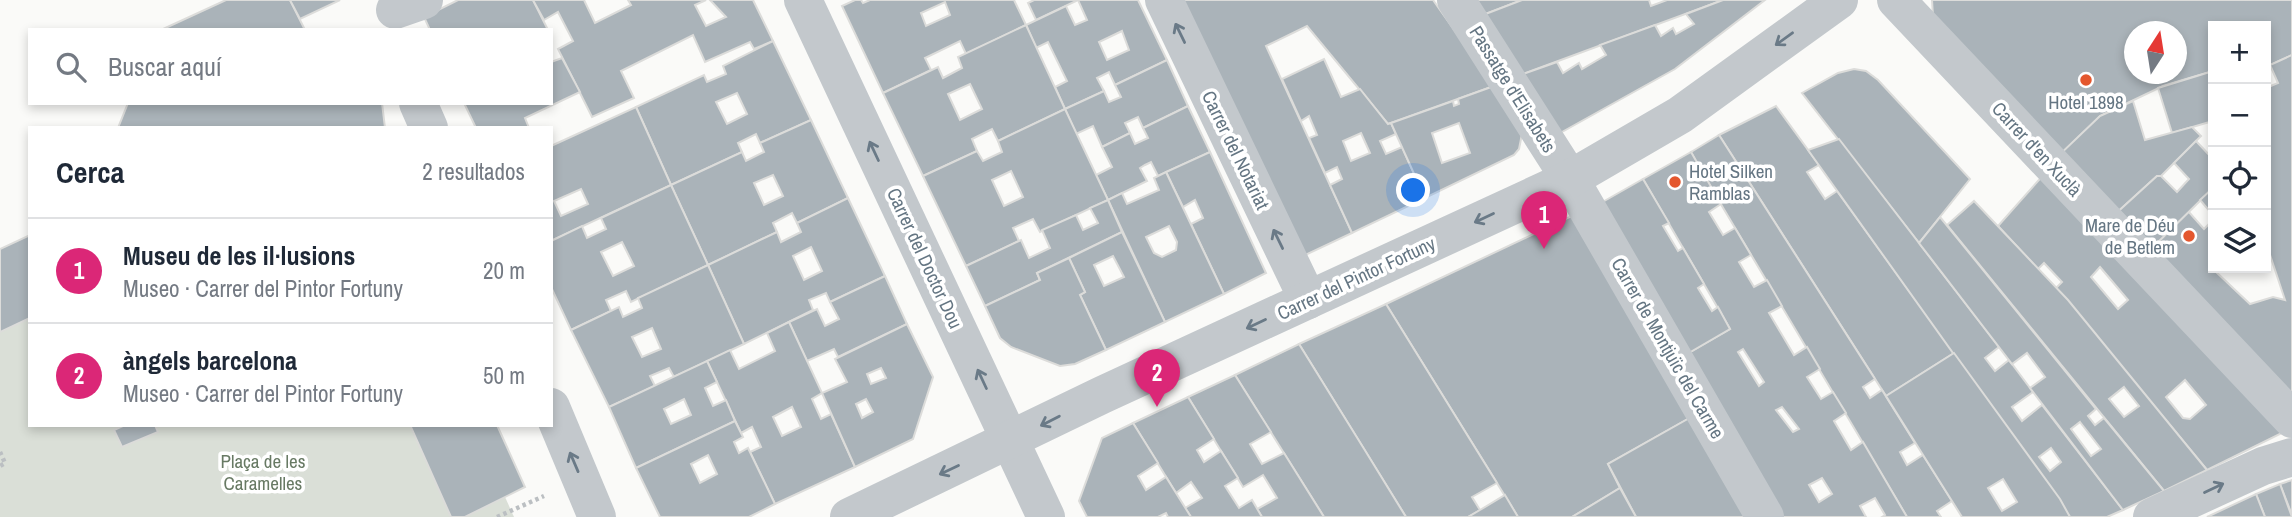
<!DOCTYPE html>
<html lang="es">
<meta charset="utf-8">
<style>
:root{--surface:#fff;--page:#f2f2f3;--text:#1f2937;--muted:#747a83;--line:#e0e1e3;--accent:#db2777}
body{margin:0;font-family:"Archivo Narrow",sans-serif;background:var(--page);color:var(--text)}
.controls{position:absolute;right:21px;top:21px;display:grid;overflow:hidden;border-radius:0px;box-shadow:0 4px 10px #0003}
.controls button{width:63px;height:63px;display:grid;place-items:center;padding:0;border:0;border-bottom:2px solid var(--line);background:var(--surface);color:var(--text);font:35px sans-serif}
.compass{position:absolute;left:2124px;top:21px;width:63px;height:63px;border-radius:50%;background:var(--surface);box-shadow:0 4px 10px #0003;rotate:12deg}
.you{position:absolute;left:1414px;top:191px;width:24px;height:24px;margin:-18px;border:5px solid #fff;border-radius:50%;background:#1a73e8;box-shadow:0 0 0 10px #1a73e833}
.badge{display:grid;place-items:center;width:46px;height:46px;border-radius:50%;background:var(--accent);color:#fff;font-size:23px;font-weight:700}
.pin{position:absolute;translate:-50% -58px;filter:drop-shadow(0 2px 4px #0008)}
.pin::after{content:'';position:absolute;top:37px;width:24px;height:21px;background:inherit;clip-path:polygon(0 0,100% 0,50% 100%)}
.list{margin:0;padding:0;list-style:none}
h2{display:flex;justify-content:space-between;align-items:center;height:91px;margin:0;padding:0 28px;font-size:30px}
h2 small{font-size:23px;font-weight:400;color:var(--muted)}
.list li{display:grid;grid-template-columns:46px 1fr auto;gap:21px;align-items:center;box-sizing:border-box;height:105px;padding:0 28px;border-top:2px solid var(--line)}
.list b{display:block;font-size:26px;white-space:nowrap}
.list p{margin:0;font-size:23px;white-space:nowrap;color:var(--muted)}
.list em{font-size:23px;font-style:normal;color:var(--muted)}
.icon{flex:none;width:38px;height:38px;fill:none;stroke:currentColor;stroke-width:2;stroke-linecap:round;stroke-linejoin:round}
.map{position:relative;flex:none;width:2292px;height:517px;overflow:hidden}
.search{position:absolute;background:var(--surface);box-shadow:0 4px 10px #0003;left:28px;top:28px;width:525px;height:77px;display:flex;align-items:center;gap:18px;box-sizing:border-box;padding:0 24px;border-radius:0px;color:var(--muted);font-size:26px}
.panel{position:absolute;background:var(--surface);box-shadow:0 4px 10px #0003;left:28px;top:126px;width:525px;height:301px;border-radius:0px}
.map>svg:first-child{display:block}
.green{fill:#dadfd7}
.building{fill:#aab3b9;stroke:#dcdcda;stroke-width:2;fill-rule:evenodd}
.lines{fill:none;stroke-linecap:round;stroke-linejoin:round}
.path{stroke:#bbbfc2;stroke-width:4.5;stroke-dasharray:3.5 3.5;stroke-linecap:butt}
.minor{stroke:#c3c8cc;stroke-width:38}
.oneway{stroke:#6a7a87}
.poi-dot{fill:#e4572e;stroke:#fff;stroke-width:2.5}
.labels{text-anchor:middle;dominant-baseline:central;stroke-width:7;stroke-linejoin:round;paint-order:stroke}
.street-label{font-size:19px;fill:#657683;stroke:#fff}
.poi-label{font-size:19px;fill:#657683;stroke:#fff}
.park-label{font-size:19px;fill:#687a64;stroke:#fff}
</style>
<div class="map">
<svg width="2292" height="517" viewBox="0 0 2292 517">
<rect width="100%" height="100%" fill="#fafaf8"/>
<!-- green -->
<g class="green">
<path d="M 30,317 L 30,425 L 410,425 L 451,517 L 0,517 L 0,332 Z"/>
<path d="M 505,497 L 514,517 L 465,517 Z"/>
</g>
<!-- building -->
<g class="building">
<path d="M 226,0 L 290,0 L 305,30 L 161,30 Z"/>
<path d="M 290,0 L 340,0 L 300,19 Z"/>
<path d="M 458,0 L 533,0 L 548,30 L 430,30 L 424,17 Z"/>
<path d="M 533,0 L 584,0 L 595,23 L 631,5 L 628,0 L 706,0 L 695,5 L 706,26 L 726,17 L 710,0 L 753,0 L 773,41 L 754,49 L 750,42 L 705,62 L 693,35 L 621,71 L 634,98 L 592,117 L 558,49 L 573,41 L 558,12 L 544,20 Z"/>
<path d="M 855,0 L 861,0 L 863,3 L 870,0 L 1014,0 L 1026,25 L 966,54 L 960,41 L 925,58 L 931,70 L 883,93 L 842,6 ZM 945,2 L 950,15 L 926,26 L 921,13 Z"/>
<path d="M 1034,0 L 1078,0 L 1036,20 L 1028,3 Z"/>
<path d="M 1078,0 L 1138,0 L 1167,60 L 1115,85 L 1109,72 L 1097,78 L 1104,91 L 1065,109 L 1055,87 L 1067,81 L 1048,42 L 1036,48 L 1026,25 L 1066,6 L 1075,25 L 1087,20 ZM 1122,31 L 1129,50 L 1107,60 L 1099,42 Z"/>
<path d="M 1182,0 L 1433,0 L 1494,86 L 1388,124 L 1307,26 L 1266,46 L 1352,233 L 1301,257 Z"/>
<path d="M 1464,0 L 1522,0 L 1475,18 Z"/>
<path d="M 1522,0 L 1649,0 L 1651,6 L 1667,0 L 1723,0 L 1515,77 L 1475,18 Z"/>
<path d="M 1723,0 L 1765,0 L 1675,69 L 1553,137 L 1515,77 L 1557,62 L 1563,73 L 1579,63 L 1582,69 L 1606,55 L 1600,45 L 1655,25 L 1661,36 L 1673,28 L 1676,34 L 1694,24 L 1686,14 Z"/>
<path d="M 1932,0 L 2292,0 L 2292,55 L 2266,67 L 2266,26 L 2213,26 L 2213,71 L 2163,86 L 2100,116 L 2058,157 L 1933,16 ZM 2134,32 L 2176,32 L 2176,74 L 2134,74 Z"/>
<path d="M 1026,25 L 1065,109 L 998,141 L 992,129 L 972,139 L 977,151 L 923,176 L 883,93 L 938,67 L 943,78 L 962,68 L 958,57 ZM 970,84 L 982,109 L 960,120 L 948,94 Z"/>
<path d="M 773,41 L 811,120 L 760,143 L 756,134 L 738,143 L 742,152 L 671,185 L 636,107 L 704,75 L 707,82 L 726,74 L 723,66 ZM 737,93 L 747,114 L 727,124 L 716,102 Z"/>
<path d="M 2292,55 L 2292,405 L 2147,253 L 2188,211 L 2204,229 L 2213,220 L 2213,269 L 2250,304 L 2273,297 L 2285,300 L 2266,243 L 2266,88 L 2278,83 L 2270,65 Z"/>
<path d="M 562,58 L 580,92 L 525,118 L 529,128 L 476,128 L 464,103 L 551,103 L 551,62 Z"/>
<path d="M 1324,59 L 1341,97 L 1360,89 L 1388,124 L 1391,123 L 1396,134 L 1380,141 L 1386,154 L 1402,147 L 1425,198 L 1352,233 L 1330,185 L 1342,179 L 1337,167 L 1325,173 L 1309,138 L 1317,135 L 1309,116 L 1301,121 L 1282,79 ZM 1361,133 L 1370,153 L 1351,161 L 1343,141 Z"/>
<path d="M 1167,60 L 1188,106 L 1143,128 L 1138,117 L 1125,123 L 1130,133 L 1102,147 L 1093,126 L 1076,134 L 1065,109 L 1104,91 L 1109,102 L 1121,97 L 1115,85 Z"/>
<path d="M 1854,69 L 1866,71 L 1878,80 L 1970,179 L 1919,243 L 1802,93 L 1838,73 Z"/>
<path d="M 2213,71 L 2213,121 L 2172,133 L 2158,88 Z"/>
<path d="M 1494,86 L 1522,134 L 1519,149 L 1514,155 L 1425,198 L 1391,123 L 1453,101 L 1454,106 L 1459,104 L 1458,99 ZM 1459,123 L 1470,153 L 1442,163 L 1432,133 Z"/>
<path d="M 2133,101 L 2145,140 L 2192,127 L 2201,136 L 2161,176 L 2157,176 L 2112,217 L 2055,159 L 2100,116 Z"/>
<path d="M 128,103 L 382,103 L 385,128 L 118,128 Z"/>
<path d="M 1188,106 L 1210,152 L 1158,176 L 1151,162 L 1145,165 L 1140,168 L 1147,181 L 1108,200 L 1096,175 L 1112,167 L 1102,147 L 1130,133 L 1135,144 L 1148,138 L 1143,128 Z"/>
<path d="M 1776,106 L 1819,165 L 1807,172 L 1825,199 L 1837,191 L 1954,353 L 1886,396 L 1719,135 Z"/>
<path d="M 636,107 L 671,185 L 551,241 L 551,146 ZM 581,189 L 588,204 L 561,216 L 554,201 Z"/>
<path d="M 1065,109 L 1108,200 L 1040,232 L 1033,219 L 1013,228 L 1019,241 L 966,266 L 923,176 L 977,151 L 983,161 L 1002,152 L 998,141 ZM 1011,171 L 1023,197 L 1004,206 L 992,180 Z"/>
<path d="M 811,120 L 848,198 L 797,223 L 792,213 L 773,223 L 777,232 L 708,265 L 671,185 L 742,152 L 746,161 L 764,152 L 760,143 ZM 773,175 L 783,196 L 764,205 L 754,183 Z"/>
<path d="M 1719,135 L 1875,379 L 1863,387 L 1870,398 L 1882,390 L 1915,443 L 1900,452 L 1907,465 L 1923,455 L 1952,501 L 1937,511 L 1941,517 L 1907,517 L 1700,169 L 1691,152 Z"/>
<path d="M 1839,139 L 1999,347 L 1985,358 L 1995,371 L 2009,360 L 2033,392 L 2012,407 L 2022,421 L 2042,405 L 2123,510 L 2107,517 L 2070,517 L 1808,150 ZM 2051,448 L 2061,462 L 2050,471 L 2039,457 Z"/>
<path d="M 2196,141 L 2213,159 L 2213,188 L 2147,253 L 2112,217 L 2157,176 L 2161,176 L 2177,192 L 2189,179 L 2174,163 Z"/>
<path d="M 1210,152 L 1266,273 L 1224,294 L 1191,224 L 1203,218 L 1195,200 L 1183,207 L 1166,172 Z"/>
<path d="M 1691,152 L 1721,204 L 1709,212 L 1723,235 L 1735,228 L 1751,255 L 1739,262 L 1754,287 L 1767,280 L 1782,306 L 1769,313 L 1794,355 L 1807,347 L 1820,369 L 1807,377 L 1821,399 L 1833,392 L 1846,413 L 1834,421 L 1851,450 L 1863,442 L 1907,517 L 1882,517 L 1885,515 L 1875,498 L 1860,506 L 1866,517 L 1780,517 L 1687,354 L 1730,329 L 1643,179 ZM 1743,349 L 1764,382 L 1759,386 L 1738,352 ZM 1782,407 L 1799,429 L 1793,432 L 1776,410 ZM 1822,478 L 1832,494 L 1819,502 L 1809,485 Z"/>
<path d="M 1166,172 L 1224,294 L 1165,322 L 1108,200 L 1122,193 L 1127,204 L 1159,190 L 1154,178 ZM 1169,226 L 1177,242 L 1176,250 L 1162,257 L 1154,253 L 1146,237 Z"/>
<path d="M 2045,173 L 2286,431 L 2207,470 L 2056,288 L 2062,282 L 2044,263 L 2038,269 L 1998,226 ZM 2100,267 L 2128,300 L 2118,309 L 2091,277 ZM 2185,380 L 2206,405 L 2190,419 L 2183,418 L 2166,397 Z"/>
<path d="M 1643,179 L 1669,223 L 1663,226 L 1678,251 L 1683,248 L 1704,284 L 1698,288 L 1712,311 L 1718,307 L 1730,329 L 1687,354 L 1599,204 Z"/>
<path d="M 671,185 L 708,265 L 631,302 L 626,291 L 606,300 L 611,311 L 571,330 L 551,287 L 551,241 L 582,226 L 587,238 L 606,229 L 601,218 ZM 622,242 L 634,266 L 613,276 L 601,252 Z"/>
<path d="M 2213,188 L 2213,215 L 2200,200 Z"/>
<path d="M 848,198 L 885,276 L 830,302 L 826,293 L 809,300 L 813,310 L 744,344 L 708,265 L 777,232 L 781,242 L 801,232 L 797,223 ZM 811,247 L 822,271 L 804,280 L 793,256 Z"/>
<path d="M 1108,200 L 1122,232 L 1037,273 L 1040,280 L 985,306 L 966,266 L 1021,240 L 1029,258 L 1050,248 L 1042,230 L 1076,215 L 1083,230 L 1098,223 L 1090,208 Z"/>
<path d="M 1974,201 L 2068,300 L 2207,470 L 2164,491 L 1947,225 ZM 2124,387 L 2139,406 L 2124,417 L 2109,399 Z"/>
<path d="M 1578,213 L 1693,416 L 1608,464 L 1620,488 L 1572,517 L 1518,517 L 1386,304 Z"/>
<path d="M 1940,217 L 2096,409 L 2088,416 L 2095,425 L 2104,418 L 2164,491 L 2123,510 L 2030,388 L 2045,377 L 2027,353 L 2012,364 L 1919,243 ZM 2080,422 L 2101,449 L 2091,456 L 2071,429 Z"/>
<path d="M 1122,232 L 1165,322 L 1106,350 L 1080,295 L 1085,292 L 1069,258 ZM 1113,256 L 1124,277 L 1104,286 L 1094,265 Z"/>
<path d="M 30,235 L 30,318 L 0,332 L 0,249 Z"/>
<path d="M 1069,258 L 1085,292 L 1080,295 L 1106,350 L 1075,364 L 1060,366 L 1011,347 L 1000,338 L 985,306 L 1040,280 L 1037,273 Z"/>
<path d="M 708,265 L 744,344 L 674,377 L 669,368 L 650,376 L 655,386 L 609,407 L 571,330 L 619,307 L 623,317 L 642,308 L 638,298 ZM 652,328 L 661,349 L 642,357 L 632,337 Z"/>
<path d="M 885,276 L 907,324 L 838,357 L 834,349 L 807,361 L 789,322 L 817,309 L 825,326 L 839,319 L 830,302 Z"/>
<path d="M 1386,304 L 1497,483 L 1472,497 L 1480,510 L 1468,517 L 1406,517 L 1299,344 Z"/>
<path d="M 789,322 L 822,393 L 812,399 L 821,419 L 831,414 L 855,467 L 775,504 L 750,452 L 761,447 L 752,427 L 741,433 L 707,361 L 730,350 L 739,369 L 775,351 L 767,333 ZM 792,407 L 801,427 L 782,436 L 773,417 Z"/>
<path d="M 907,324 L 933,377 L 913,439 L 855,467 L 822,393 L 847,382 L 835,359 ZM 881,368 L 886,378 L 871,384 L 867,374 ZM 866,399 L 873,412 L 862,418 L 856,404 Z"/>
<path d="M 1299,344 L 1366,452 L 1406,517 L 1324,517 L 1235,375 Z"/>
<path d="M 1954,353 L 2060,499 L 2070,517 L 1962,517 L 1886,396 ZM 2003,479 L 2017,502 L 2002,511 L 1988,488 Z"/>
<path d="M 707,361 L 717,382 L 705,388 L 713,406 L 726,400 L 735,421 L 636,468 L 609,407 ZM 684,399 L 691,415 L 671,424 L 664,409 Z"/>
<path d="M 1235,375 L 1271,432 L 1250,444 L 1262,464 L 1284,453 L 1324,517 L 1262,517 L 1257,509 L 1277,498 L 1263,475 L 1243,487 L 1188,397 Z"/>
<path d="M 1188,397 L 1214,439 L 1197,450 L 1204,462 L 1221,451 L 1238,478 L 1225,486 L 1239,508 L 1252,500 L 1262,517 L 1191,517 L 1185,508 L 1202,498 L 1191,482 L 1176,493 L 1133,423 Z"/>
<path d="M 1693,416 L 1751,517 L 1636,517 L 1608,464 Z"/>
<path d="M 735,421 L 743,437 L 734,442 L 739,453 L 748,448 L 775,504 L 749,517 L 660,517 L 636,468 ZM 708,455 L 717,474 L 700,483 L 691,464 Z"/>
<path d="M 1133,423 L 1158,463 L 1138,476 L 1146,490 L 1166,477 L 1191,517 L 1168,517 L 1166,513 L 1158,517 L 1087,517 L 1079,501 L 1102,438 Z"/>
<path d="M 125,425 L 155,425 L 158,432 L 122,447 L 114,430 Z"/>
<path d="M 410,425 L 497,425 L 525,487 L 465,517 L 451,517 Z"/>
<path d="M 2292,480 L 2292,515 L 2280,484 Z"/>
<path d="M 2280,484 L 2292,517 L 2265,517 L 2256,494 Z"/>
<path d="M 1620,488 L 1636,517 L 1572,517 Z"/>
<path d="M 2256,494 L 2265,517 L 2207,517 Z"/>
<path d="M 1505,495 L 1518,517 L 1468,517 L 1480,510 Z"/>
</g>
<g class="lines">
<!-- path -->
<g class="path">
<path d="M 0,452 L 5,463 L 0,466"/>
<path d="M 497,517 L 544,496"/>
</g>
<!-- minor -->
<g class="minor">
<path d="M 803,0 L 1046,517"/>
<path d="M 1164,0 L 1308,300"/>
<path d="M 1456,0 L 1570,179 L 1765,517"/>
<path d="M 1896,0 L 2292,419"/>
<path d="M 395,10 L 424,0"/>
<path d="M 418,103 L 429,128"/>
<path d="M 551,407 L 597,517"/>
<path d="M 849,517 L 1102,395 L 1570,179 L 1680,115 L 1839,0"/>
<path d="M 2152,517 L 2263,466 L 2292,457"/>
</g>
</g>
<!-- one-way arrows -->
<defs><path id="oneway-shaft" d="M-6 0H5M1.5-3L5.5 0L1.5 3" fill="none" stroke-width="1.6" stroke-linecap="round" stroke-linejoin="round" transform="scale(1.75)"/></defs>
<g class="oneway">
<use href="#oneway-shaft" transform="translate(1180 33) rotate(-116)"/>
<use href="#oneway-shaft" transform="translate(1784 39) rotate(144)"/>
<use href="#oneway-shaft" transform="translate(874 151) rotate(-115)"/>
<use href="#oneway-shaft" transform="translate(1484 218) rotate(155)"/>
<use href="#oneway-shaft" transform="translate(1278 239) rotate(-116)"/>
<use href="#oneway-shaft" transform="translate(1256 324) rotate(155)"/>
<use href="#oneway-shaft" transform="translate(982 379) rotate(-115)"/>
<use href="#oneway-shaft" transform="translate(1050 421) rotate(153)"/>
<use href="#oneway-shaft" transform="translate(574 462) rotate(-113)"/>
<use href="#oneway-shaft" transform="translate(949 470) rotate(155)"/>
<use href="#oneway-shaft" transform="translate(2214 488) rotate(-25)"/>
</g>
<!-- markers -->
<g class="poi-dot">
<circle cx="2086" cy="80" r="7"/>
<circle cx="1675" cy="182" r="7"/>
<circle cx="2189" cy="236" r="7"/>
</g>
<g class="labels">
<!-- street labels -->
<g class="street-label">
<text transform="translate(1513 89) rotate(58)">Passatge d'Elisabets</text>
<text transform="translate(2037 149) rotate(47)">Carrer d'en Xuclà</text>
<text transform="translate(1236 150) rotate(64)">Carrer del Notariat</text>
<text transform="translate(925 258) rotate(65)">Carrer del Doctor Dou</text>
<text transform="translate(1356 278) rotate(-25)">Carrer del Pintor Fortuny</text>
<text transform="translate(1668 348) rotate(60)">Carrer de Montjuïc del Carme</text>
</g>
<!-- poi labels -->
<g class="poi-label">
<text x="2086" y="102">Hotel 1898</text>
<text x="1689" y="171" text-anchor="start">Hotel Silken<tspan x="1689" dy="22">Ramblas</tspan></text>
<text x="2175" y="225" text-anchor="end">Mare de Déu<tspan x="2175" dy="22">de Betlem</tspan></text>
</g>
<!-- park labels -->
<g class="park-label">
<text x="263" y="461">Plaça de les<tspan x="263" dy="22">Caramelles</tspan></text>
</g>
</g>
</svg>
<div class="controls">
<button>+</button>
<button>−</button>
<button><svg class="icon" aria-label="locate" viewBox="0 0 24 24"><circle cx="12" cy="12" r="6"/><path d="M12 2v4M12 18v4M2 12h4M18 12h4"/></svg></button>
<button><svg class="icon" aria-label="layers" viewBox="0 0 24 24"><path d="M12 4l9 5-9 5-9-5zM3 14l9 5 9-5"/></svg></button>
</div>
<svg class="compass" viewBox="-18 -18 36 36"><path d="M0-13l5 13h-10z" fill="#e53935"/><path d="M0 13l5-13h-10z" fill="#747a83"/></svg>
<div class="you"></div>
<div class="pin badge" style="left:1544px;top:249px">1</div>
<div class="pin badge" style="left:1157px;top:407px">2</div>
<div class="search"><svg class="icon" aria-label="search" viewBox="0 0 24 24"><circle cx="10" cy="10" r="6"/><path d="M15 15l6 6"/></svg>Buscar aquí</div>
<section class="panel">
<h2>Cerca<small>2 resultados</small></h2>
<ul class="list">
<li><span class="badge">1</span><div><b>Museu de les il·lusions</b><p>Museo · Carrer del Pintor Fortuny</p></div><em>20 m</em></li>
<li><span class="badge">2</span><div><b>àngels barcelona</b><p>Museo · Carrer del Pintor Fortuny</p></div><em>50 m</em></li>
</ul>
</section>
</div>
